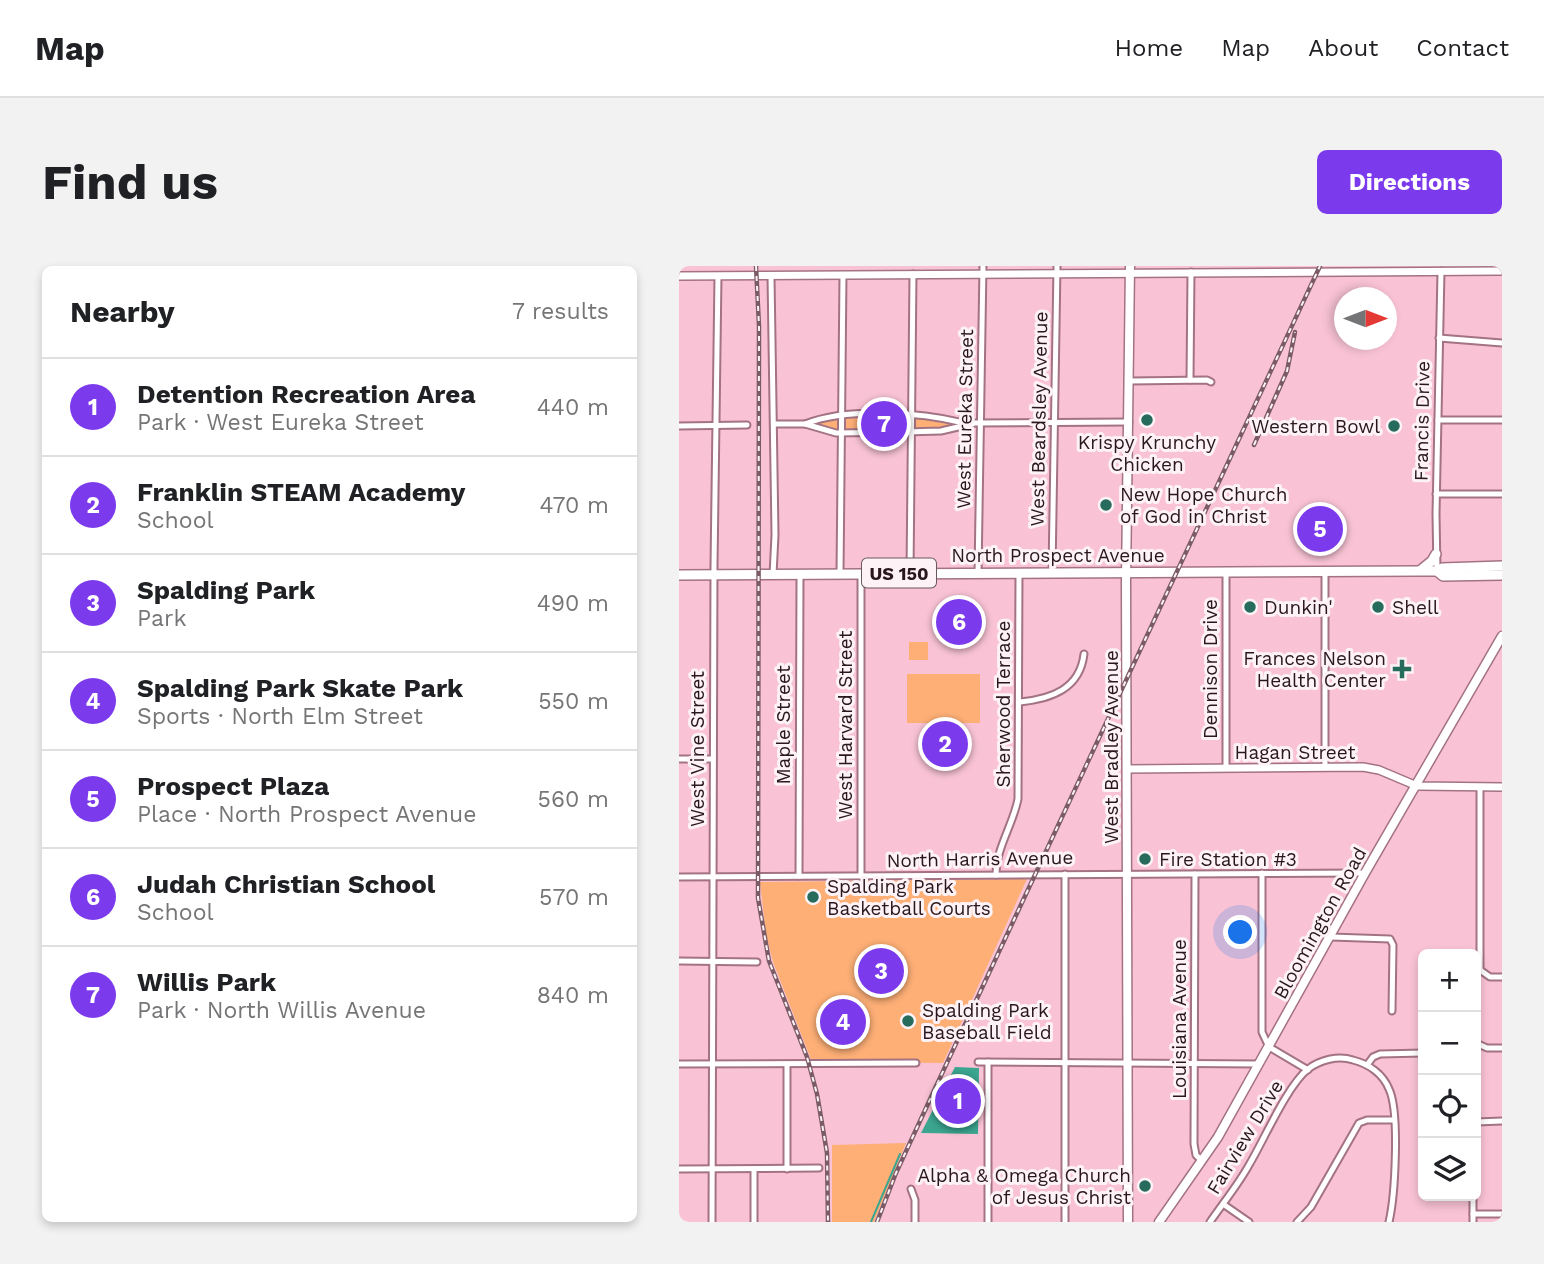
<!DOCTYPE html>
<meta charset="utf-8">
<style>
:root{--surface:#fff;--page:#f2f2f2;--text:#202124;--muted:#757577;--line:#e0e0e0;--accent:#7c3aed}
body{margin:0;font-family:"Work Sans",sans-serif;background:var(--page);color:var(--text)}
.controls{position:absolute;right:21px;bottom:21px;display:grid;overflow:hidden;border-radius:10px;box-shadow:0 4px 10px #0003}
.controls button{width:63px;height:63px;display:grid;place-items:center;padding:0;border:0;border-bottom:2px solid var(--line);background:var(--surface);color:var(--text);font:35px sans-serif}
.compass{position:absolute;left:655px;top:21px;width:63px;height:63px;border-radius:50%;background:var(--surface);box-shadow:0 4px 10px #0003;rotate:90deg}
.you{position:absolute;left:562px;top:667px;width:24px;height:24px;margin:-18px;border:5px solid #fff;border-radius:50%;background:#1a73e8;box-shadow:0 0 0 10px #1a73e833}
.badge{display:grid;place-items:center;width:46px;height:46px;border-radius:50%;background:var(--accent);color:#fff;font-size:23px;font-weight:700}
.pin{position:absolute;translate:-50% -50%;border:4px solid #fff;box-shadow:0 2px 7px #0006}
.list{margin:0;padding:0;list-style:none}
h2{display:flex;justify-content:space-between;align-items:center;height:91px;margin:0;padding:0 28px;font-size:30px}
h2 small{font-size:23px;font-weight:400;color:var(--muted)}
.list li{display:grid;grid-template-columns:46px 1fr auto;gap:21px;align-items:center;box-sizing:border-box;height:98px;padding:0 28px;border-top:2px solid var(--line)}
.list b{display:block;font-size:26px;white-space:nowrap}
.list p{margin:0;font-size:23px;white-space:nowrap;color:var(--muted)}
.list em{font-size:23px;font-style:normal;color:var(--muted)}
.icon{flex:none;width:38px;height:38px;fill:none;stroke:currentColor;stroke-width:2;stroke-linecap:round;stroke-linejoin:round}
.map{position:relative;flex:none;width:823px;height:956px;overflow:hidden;border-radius:10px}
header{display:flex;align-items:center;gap:42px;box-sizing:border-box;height:98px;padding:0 35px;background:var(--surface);border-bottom:2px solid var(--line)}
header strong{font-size:33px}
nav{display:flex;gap:38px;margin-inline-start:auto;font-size:24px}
.intro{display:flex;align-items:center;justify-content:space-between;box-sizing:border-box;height:168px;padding:0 42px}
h1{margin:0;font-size:49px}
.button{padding:18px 32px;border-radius:10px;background:var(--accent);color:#fff;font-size:24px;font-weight:700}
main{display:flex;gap:42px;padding:0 42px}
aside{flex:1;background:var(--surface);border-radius:10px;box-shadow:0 4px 10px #0003}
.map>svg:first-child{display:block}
.green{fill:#fdaf76}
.water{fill:#3ba58f}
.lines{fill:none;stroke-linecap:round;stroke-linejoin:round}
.stream{stroke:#3ba58f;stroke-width:2}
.minor-casing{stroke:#a37283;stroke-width:9}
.tertiary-casing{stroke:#a37283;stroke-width:10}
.secondary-casing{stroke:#a37283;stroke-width:11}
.primary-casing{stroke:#a37283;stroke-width:12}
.minor{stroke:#fff;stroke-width:5}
.tertiary{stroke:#fff;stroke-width:7}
.secondary{stroke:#fff;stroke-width:8}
.primary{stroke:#fff;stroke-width:9}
.rail-casing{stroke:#7b5b66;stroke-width:4.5}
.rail{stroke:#fdf2f5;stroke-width:2;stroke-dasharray:5;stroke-linecap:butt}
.poi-dot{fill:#276b5d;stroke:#fdf2f5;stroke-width:2.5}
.labels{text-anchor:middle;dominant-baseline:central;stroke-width:6;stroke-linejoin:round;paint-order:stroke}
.shield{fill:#fdf2f5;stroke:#69595e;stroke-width:2}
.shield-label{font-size:18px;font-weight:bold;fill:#29171d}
.street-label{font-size:19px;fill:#29171d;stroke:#fdf2f5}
.poi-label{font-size:19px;fill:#29171d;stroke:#fdf2f5;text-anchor:start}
</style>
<header>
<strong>Map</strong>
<nav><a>Home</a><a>Map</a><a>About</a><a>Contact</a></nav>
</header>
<div class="intro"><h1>Find us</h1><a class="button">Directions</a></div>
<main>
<aside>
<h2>Nearby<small>7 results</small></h2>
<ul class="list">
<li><span class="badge">1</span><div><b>Detention Recreation Area</b><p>Park · West Eureka Street</p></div><em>440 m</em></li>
<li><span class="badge">2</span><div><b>Franklin STEAM Academy</b><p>School</p></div><em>470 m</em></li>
<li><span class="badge">3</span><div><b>Spalding Park</b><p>Park</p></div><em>490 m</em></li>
<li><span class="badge">4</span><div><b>Spalding Park Skate Park</b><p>Sports · North Elm Street</p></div><em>550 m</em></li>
<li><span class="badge">5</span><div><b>Prospect Plaza</b><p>Place · North Prospect Avenue</p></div><em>560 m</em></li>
<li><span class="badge">6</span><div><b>Judah Christian School</b><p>School</p></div><em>570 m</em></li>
<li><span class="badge">7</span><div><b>Willis Park</b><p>Park · North Willis Avenue</p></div><em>840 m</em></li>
</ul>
</aside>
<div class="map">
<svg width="823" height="956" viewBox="0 0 823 956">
<rect width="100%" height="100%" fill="#f9c3d5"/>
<!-- green -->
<g class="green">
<path d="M 222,151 L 272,156 L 273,159 L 262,163 C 226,164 168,172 136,158 L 154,152 Z"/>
<rect x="230" y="376" width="19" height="18"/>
<rect x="228" y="408" width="73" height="49"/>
<path d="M 348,613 L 264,797 L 133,796 L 94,696 L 87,668 L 81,616 Z"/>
<path d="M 227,877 L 195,956 L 153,956 L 153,879 Z"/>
</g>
<!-- water -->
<path class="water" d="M 276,801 L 300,802 L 299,868 L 242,867 Z"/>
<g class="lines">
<!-- stream -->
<path class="stream" d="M 192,956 L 221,888"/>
<!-- minor casing -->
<g class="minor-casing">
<g id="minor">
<path d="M 92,10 L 96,269 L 94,309"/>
<path d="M 760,72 L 823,77"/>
<path d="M 511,114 L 512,6"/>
<path d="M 451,115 L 528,114 L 532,116"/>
<path d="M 759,154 L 823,154"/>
<path d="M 95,158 L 126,158 L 157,167 L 226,166 L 262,165 L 296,157 L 450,156"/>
<path d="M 126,158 C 168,141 241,146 285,157"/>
<path d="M 0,160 L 68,159"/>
<path d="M 757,228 L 823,228"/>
<path d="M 547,305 L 547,502"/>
<path d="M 646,305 L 646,501"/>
<path d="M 758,305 L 757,248 L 762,5"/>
<path d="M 373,306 L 378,0"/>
<path d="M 231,307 L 234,8"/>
<path d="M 299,307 L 304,0"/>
<path d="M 161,308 L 164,9"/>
<path d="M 341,436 C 372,433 401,423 405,388"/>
<path d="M 0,493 L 34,493"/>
<path d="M 583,607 L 583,766 L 590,781 L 629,804"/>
<path d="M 386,608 L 386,956"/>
<path d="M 516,608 L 515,878 L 517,889 L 523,895"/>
<path d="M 317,609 C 317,582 334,559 339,533 L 340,308"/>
<path d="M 120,610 L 121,309"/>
<path d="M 182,610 L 182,308"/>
<path d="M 0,611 L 686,607"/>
<path d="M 652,671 L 711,673 L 714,679 L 713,745"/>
<path d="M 0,695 L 78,696"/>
<path d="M 801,704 L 811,711 L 823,711"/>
<path d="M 797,708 L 801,704 L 801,521"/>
<path d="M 797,777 L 808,782 L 823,782"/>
<path d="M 299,796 L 580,798"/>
<path d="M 309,796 L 309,956"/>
<path d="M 0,798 L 237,797"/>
<path d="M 108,798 L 108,903"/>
<path d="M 688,799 L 694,791 L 701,788 L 744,787"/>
<path d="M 797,856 L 823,855"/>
<path d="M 0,903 L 140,902"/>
<path d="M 75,903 L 75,956"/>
<path d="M 232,923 L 236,934 L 236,956"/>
<path d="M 794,930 L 794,956"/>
<path d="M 544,938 L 570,956"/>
<path d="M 794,948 L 823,948"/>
<path d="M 33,956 L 35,300 L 39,10"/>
<path d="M 531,956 C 544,937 559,919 570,899 C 585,874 608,820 629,803 C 641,794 659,789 674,794 C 690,798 704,808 710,823 C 721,846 716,930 710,956"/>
<path d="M 618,956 L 632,941 L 680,857 L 688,854 L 715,854"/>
</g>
</g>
<!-- tertiary casing -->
<g class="tertiary-casing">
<g id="tertiary">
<path d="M 0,10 L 823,5"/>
<path d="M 448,503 L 684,501 L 700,504 L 738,520 L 823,521"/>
</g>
</g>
<!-- secondary casing -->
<g class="secondary-casing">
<g id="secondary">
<path d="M 449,956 L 447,316 L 451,0"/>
<path d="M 480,956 L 539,871 L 686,607 L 823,370"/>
</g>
</g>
<!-- primary casing -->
<g class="primary-casing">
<g id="primary">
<path d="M 742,304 L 753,295 L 757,288"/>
<path d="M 758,305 L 764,310 L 823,309"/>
<path d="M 0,309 L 740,305 L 758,305 L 763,302 L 823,300"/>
</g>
</g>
<!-- minor -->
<use href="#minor" class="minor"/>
<!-- tertiary -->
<use href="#tertiary" class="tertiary"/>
<!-- secondary -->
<use href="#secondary" class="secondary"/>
<!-- primary -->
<use href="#primary" class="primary"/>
<!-- rail casing -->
<g class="rail-casing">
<g id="rail">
<path d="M 77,0 L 80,60 L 79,632 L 90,695 L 128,791 L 138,828 L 148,887 L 149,956"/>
<path d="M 575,179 L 608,105 L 616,66"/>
<path d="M 198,956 L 217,907 L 266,801 L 641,0"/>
</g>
</g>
<!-- rail -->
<use href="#rail" class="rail"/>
</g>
<!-- markers -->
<g class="poi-dot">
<circle cx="468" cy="154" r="7"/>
<circle cx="715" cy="160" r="7"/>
<circle cx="427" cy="239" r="7"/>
<circle cx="571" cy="341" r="7"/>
<circle cx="699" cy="341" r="7"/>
<path d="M719.5 392.5h7v7h7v7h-7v7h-7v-7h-7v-7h7z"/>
<circle cx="466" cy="593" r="7"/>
<circle cx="134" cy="631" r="7"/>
<circle cx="229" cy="755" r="7"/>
<circle cx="466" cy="920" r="7"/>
</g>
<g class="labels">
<!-- shield labels -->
<rect class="shield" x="183" y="292.5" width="74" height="29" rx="5"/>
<g class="shield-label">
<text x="220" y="307">US 150</text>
</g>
<!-- street labels -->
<g class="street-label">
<text transform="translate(286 153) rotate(-89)">West Eureka Street</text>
<text transform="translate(360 153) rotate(-89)">West Beardsley Avenue</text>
<text transform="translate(743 155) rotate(-89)">Francis Drive</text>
<text x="379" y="289">North Prospect Avenue</text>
<text transform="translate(531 403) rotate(-90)">Dennison Drive</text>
<text transform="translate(324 438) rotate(-90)">Sherwood Terrace</text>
<text transform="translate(104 459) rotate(-90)">Maple Street</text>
<text transform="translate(166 459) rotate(-90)">West Harvard Street</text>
<text transform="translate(432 481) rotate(-90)">West Bradley Avenue</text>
<text transform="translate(18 483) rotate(-90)">West Vine Street</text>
<text x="616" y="486">Hagan Street</text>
<text transform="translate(301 593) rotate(-1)">North Harris Avenue</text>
<text transform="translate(641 657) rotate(-61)">Bloomington Road</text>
<text transform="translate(500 753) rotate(-90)">Louisiana Avenue</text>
<text transform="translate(566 871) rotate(-59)">Fairview Drive</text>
</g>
<!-- poi labels -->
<g class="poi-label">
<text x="701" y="160" text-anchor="end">Western Bowl</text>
<text x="468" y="176" text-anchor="middle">Krispy Krunchy<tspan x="468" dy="22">Chicken</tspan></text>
<text x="441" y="228">New Hope Church<tspan x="441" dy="22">of God in Christ</tspan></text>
<text x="585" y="341">Dunkin'</text>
<text x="713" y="341">Shell</text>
<text x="707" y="392" text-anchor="end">Frances Nelson<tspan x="707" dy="22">Health Center</tspan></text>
<text x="480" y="593">Fire Station #3</text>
<text x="148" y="620">Spalding Park<tspan x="148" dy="22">Basketball Courts</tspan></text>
<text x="243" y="744">Spalding Park<tspan x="243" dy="22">Baseball Field</tspan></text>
<text x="452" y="909" text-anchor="end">Alpha &amp; Omega Church<tspan x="452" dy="22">of Jesus Christ</tspan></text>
</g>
</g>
</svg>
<div class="controls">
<button>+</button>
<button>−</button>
<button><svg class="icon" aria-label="locate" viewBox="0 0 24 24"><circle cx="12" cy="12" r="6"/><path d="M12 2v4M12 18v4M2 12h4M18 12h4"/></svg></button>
<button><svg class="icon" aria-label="layers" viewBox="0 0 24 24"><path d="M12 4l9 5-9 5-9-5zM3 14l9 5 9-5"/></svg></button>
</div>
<svg class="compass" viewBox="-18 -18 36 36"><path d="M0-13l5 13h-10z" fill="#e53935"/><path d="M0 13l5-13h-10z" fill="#757577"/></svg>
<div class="you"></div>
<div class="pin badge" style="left:279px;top:835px">1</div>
<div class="pin badge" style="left:266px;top:478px">2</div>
<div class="pin badge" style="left:202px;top:705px">3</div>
<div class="pin badge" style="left:164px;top:756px">4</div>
<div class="pin badge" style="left:641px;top:263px">5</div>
<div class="pin badge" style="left:280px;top:356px">6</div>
<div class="pin badge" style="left:205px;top:158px">7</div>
</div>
</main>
